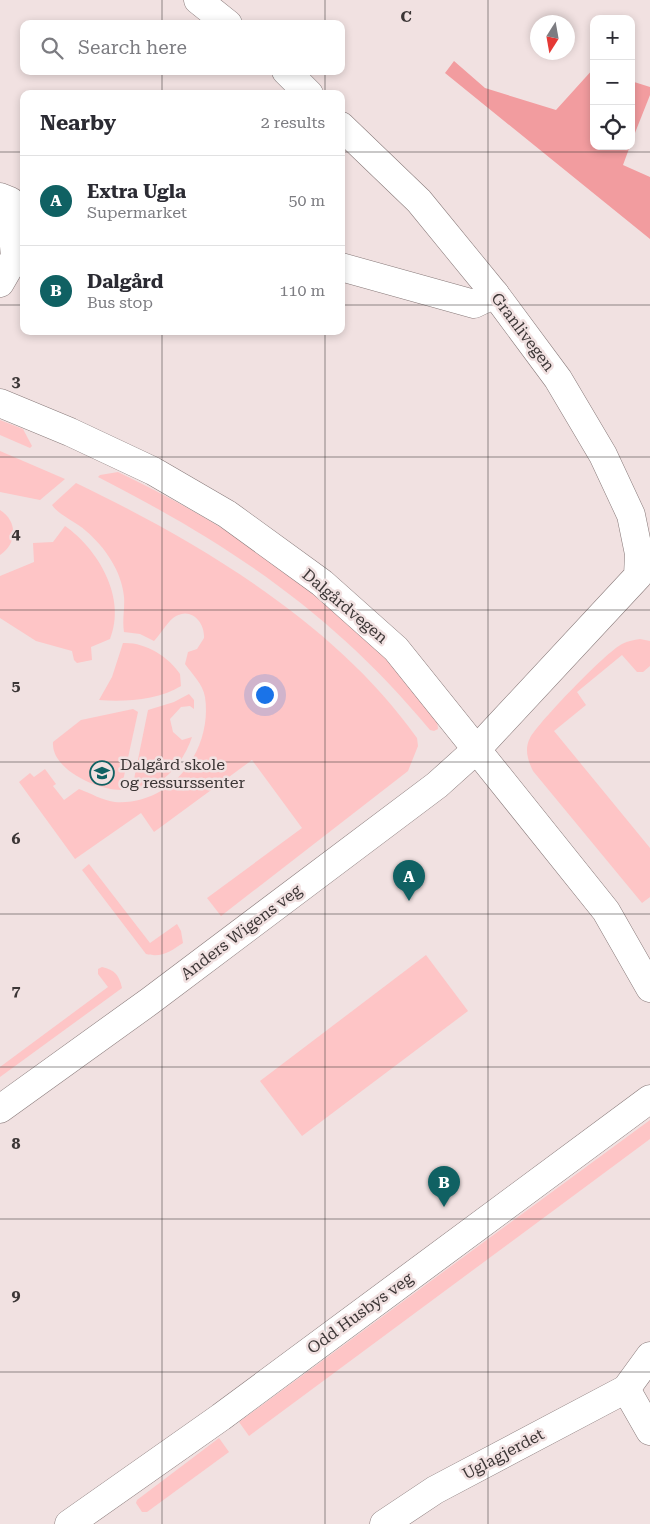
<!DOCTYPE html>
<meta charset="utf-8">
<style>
:root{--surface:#fff;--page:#f2f2f3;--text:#2b2b33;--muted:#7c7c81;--line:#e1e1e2;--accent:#106163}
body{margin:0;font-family:"Roboto Serif",serif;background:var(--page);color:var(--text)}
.controls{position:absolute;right:15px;top:15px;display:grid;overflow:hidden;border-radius:10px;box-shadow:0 2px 8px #0003}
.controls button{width:45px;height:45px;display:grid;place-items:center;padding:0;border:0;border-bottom:1px solid var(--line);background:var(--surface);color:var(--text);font:25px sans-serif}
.compass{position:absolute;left:530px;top:15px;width:45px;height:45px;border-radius:50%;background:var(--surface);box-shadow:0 2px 8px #0003;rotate:191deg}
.you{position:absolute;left:264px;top:694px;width:18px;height:18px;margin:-12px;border:4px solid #fff;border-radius:50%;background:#1a73e8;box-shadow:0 0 0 8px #1a73e833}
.badge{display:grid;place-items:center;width:32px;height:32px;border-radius:50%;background:var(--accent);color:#fff;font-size:16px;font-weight:700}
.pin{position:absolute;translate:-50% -41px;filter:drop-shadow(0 1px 2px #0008)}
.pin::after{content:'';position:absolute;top:26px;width:18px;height:15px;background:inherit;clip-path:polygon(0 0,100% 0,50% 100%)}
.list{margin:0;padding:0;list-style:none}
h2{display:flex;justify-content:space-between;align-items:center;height:65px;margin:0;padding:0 20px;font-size:21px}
h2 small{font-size:16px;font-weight:400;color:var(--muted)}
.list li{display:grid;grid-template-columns:32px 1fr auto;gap:15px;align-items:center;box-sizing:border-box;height:90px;padding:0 20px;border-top:1px solid var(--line)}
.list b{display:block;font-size:19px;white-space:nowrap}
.list p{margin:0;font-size:16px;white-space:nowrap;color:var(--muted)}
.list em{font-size:16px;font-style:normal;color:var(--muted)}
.icon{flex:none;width:28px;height:28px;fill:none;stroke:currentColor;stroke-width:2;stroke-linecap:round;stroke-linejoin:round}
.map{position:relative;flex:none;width:650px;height:1524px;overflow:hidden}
.search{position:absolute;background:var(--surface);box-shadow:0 2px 8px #0003;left:20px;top:20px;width:325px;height:55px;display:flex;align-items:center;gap:12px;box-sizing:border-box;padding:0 18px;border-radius:10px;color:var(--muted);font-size:19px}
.panel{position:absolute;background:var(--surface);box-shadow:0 2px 8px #0003;left:20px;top:90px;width:325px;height:245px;border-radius:10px}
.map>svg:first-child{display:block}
.green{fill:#fec5c6}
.forest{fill:#f29c9f}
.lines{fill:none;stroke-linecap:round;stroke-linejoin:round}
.minor-casing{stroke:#877979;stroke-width:29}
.tertiary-casing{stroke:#877979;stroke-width:29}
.minor{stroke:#fff;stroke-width:28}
.tertiary{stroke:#fff;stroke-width:28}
.grid{fill:none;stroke:#3c3636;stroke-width:1;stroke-opacity:0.55}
.labels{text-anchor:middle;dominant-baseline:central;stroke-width:5;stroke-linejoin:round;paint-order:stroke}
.street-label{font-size:16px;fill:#3c3636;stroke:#f1e1e1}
.poi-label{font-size:16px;fill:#3c3636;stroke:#f1e1e1;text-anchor:start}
.grid-label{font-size:16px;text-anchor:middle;font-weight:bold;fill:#3c3636;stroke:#f1e1e1;stroke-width:5;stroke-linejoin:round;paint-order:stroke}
</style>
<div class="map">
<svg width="650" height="1524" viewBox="0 0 650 1524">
<rect width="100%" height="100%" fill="#f1e1e1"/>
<!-- green -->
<g class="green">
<path d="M 0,420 L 23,429 L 32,446 L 30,448 L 0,435 Z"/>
<path d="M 0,451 L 65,479 L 40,500 L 0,492 Z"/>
<path d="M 118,472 C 210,516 303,574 376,646 C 398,669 417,696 437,720 L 438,729 L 434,731 L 430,730 C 334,614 231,545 98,477 L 100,475 Z"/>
<path d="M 76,483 C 199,542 337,624 417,738 L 418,746 L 408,771 L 221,916 L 207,898 L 302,828 L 252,760 L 154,832 L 141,813 L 75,859 L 19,782 L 30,773 L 34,777 L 45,769 L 56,784 L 53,786 L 64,800 L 79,789 C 90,793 104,801 115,802 C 171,806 213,750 205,697 C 203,684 192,674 185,664 L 188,652 L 197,649 L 204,638 C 205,623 192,607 176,616 C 169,619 161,634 154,641 L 140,634 L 124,632 C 122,621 125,608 124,597 C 122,572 105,547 86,531 C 77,522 58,515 52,505 Z"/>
<path d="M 0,510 C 18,521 17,544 0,555 Z"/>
<path d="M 65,526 C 98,549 127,598 110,639 L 91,647 L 92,660 L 77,663 L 74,660 L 72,651 L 36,641 L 0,618 L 0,576 L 34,562 L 33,543 L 53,542 Z"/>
<path d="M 640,639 L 650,641 L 650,666 L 643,672 L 637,672 L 622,655 L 577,692 L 586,705 L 554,731 L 650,848 L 650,897 L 642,903 L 533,771 C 528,761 524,749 530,738 C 538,723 606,652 622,644 C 628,641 634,640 640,639 Z"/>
<path d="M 123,643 C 145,642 168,656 180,674 L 181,686 C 159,700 125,702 99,700 L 112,677 Z"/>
<path d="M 189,694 L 194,700 L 194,709 L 190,706 L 181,707 L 170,719 L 173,732 L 182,740 L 192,737 C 184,762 161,791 132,789 L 148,710 L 174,702 Z"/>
<path d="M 133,709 L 138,712 L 121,790 C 98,790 51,770 53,742 L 81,720 Z"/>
<path d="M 89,864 L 150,943 L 177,924 L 181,931 L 183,943 C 171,951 162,958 146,954 L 82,870 Z"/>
<path d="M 426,955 L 468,1011 L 302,1136 L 260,1081 Z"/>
<path d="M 102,967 C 115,970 119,975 122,988 L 0,1077 L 0,1067 L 108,987 L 98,974 L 98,969 Z"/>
<path d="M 650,1120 L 650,1139 L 249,1436 L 239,1422 Z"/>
<path d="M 219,1438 L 229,1452 L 147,1512 L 142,1512 L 136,1503 L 137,1500 Z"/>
</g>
<!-- forest -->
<g class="forest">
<path d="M 454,61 L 485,88 L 556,110 L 594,68 L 594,146 L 630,146 L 623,165 L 650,177 L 650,239 L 445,73 Z"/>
<path d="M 631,81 L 650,87 L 650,95 L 631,143 Z"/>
</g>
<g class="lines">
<!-- minor casing -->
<g class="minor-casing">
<g id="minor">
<path d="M 198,0 L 228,24"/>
<path d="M 286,71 L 309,94"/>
<path d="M 0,197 L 10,201 L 15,257 L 0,283"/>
<path d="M 341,267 L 474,304 L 495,294"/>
<path d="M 0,403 L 70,432 L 153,471 L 227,514 L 322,583 L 396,649 L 606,911 L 650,988"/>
<path d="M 0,1109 L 150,1001 L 437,785 L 477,749 L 638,576 L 639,554 L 631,515 L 603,455 L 558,379 L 495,294 L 419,201 L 341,126"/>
<path d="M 626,1389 L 650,1431"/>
<path d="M 384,1524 L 435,1490 L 626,1389 L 650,1356"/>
</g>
</g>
<!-- tertiary casing -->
<g class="tertiary-casing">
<path id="tertiary" d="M 69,1524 L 221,1417 L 650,1099"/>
</g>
<!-- minor -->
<use href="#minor" class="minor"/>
<!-- tertiary -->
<use href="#tertiary" class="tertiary"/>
</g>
<!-- grid -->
<path class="grid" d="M 162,0 L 162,24M 325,0 L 325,24M 488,0 L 488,1524M 162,71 L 162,94M 325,71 L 325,94M 0,152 L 24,152M 341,152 L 650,152M 0,305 L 24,305M 341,305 L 650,305M 162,331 L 162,1524M 325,331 L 325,1524M 0,457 L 650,457M 0,610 L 650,610M 0,762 L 650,762M 0,914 L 650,914M 0,1067 L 650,1067M 0,1219 L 650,1219M 0,1372 L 650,1372"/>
<!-- icons -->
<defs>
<g id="school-ring" transform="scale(1.25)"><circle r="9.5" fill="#f1e1e1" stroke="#106163" stroke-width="1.5"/><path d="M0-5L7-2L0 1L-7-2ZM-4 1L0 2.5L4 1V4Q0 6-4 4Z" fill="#106163"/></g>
</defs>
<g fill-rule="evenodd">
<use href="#school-ring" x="102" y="773"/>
</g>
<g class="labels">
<!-- street labels -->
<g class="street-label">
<text transform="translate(523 332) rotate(53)">Granlivegen</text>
<text transform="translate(345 606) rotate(40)">Dalgårdvegen</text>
<text transform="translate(241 932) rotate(-37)">Anders Wigens veg</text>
<text transform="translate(360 1313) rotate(-36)">Odd Husbys veg</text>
<text transform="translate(503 1454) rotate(-28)">Uglagjerdet</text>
</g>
<!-- poi labels -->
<g class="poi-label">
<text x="120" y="764">Dalgård skole<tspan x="120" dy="18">og ressurssenter</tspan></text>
</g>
</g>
<g class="grid-label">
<text x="406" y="22">C</text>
<text x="16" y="387">3</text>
<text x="16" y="539">4</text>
<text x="16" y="691">5</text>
<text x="16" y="844">6</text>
<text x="16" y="996">7</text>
<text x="16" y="1149">8</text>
<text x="16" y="1301">9</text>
</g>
</svg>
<div class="controls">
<button>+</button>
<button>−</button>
<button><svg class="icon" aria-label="locate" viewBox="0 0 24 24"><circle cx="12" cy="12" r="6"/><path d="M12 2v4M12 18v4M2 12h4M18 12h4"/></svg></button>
</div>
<svg class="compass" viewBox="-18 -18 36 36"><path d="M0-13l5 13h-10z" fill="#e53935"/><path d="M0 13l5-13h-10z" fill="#7c7c81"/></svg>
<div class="you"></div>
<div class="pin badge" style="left:409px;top:901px">A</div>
<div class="pin badge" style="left:444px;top:1207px">B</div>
<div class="search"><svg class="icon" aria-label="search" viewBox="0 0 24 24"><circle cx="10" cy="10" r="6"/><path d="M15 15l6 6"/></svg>Search here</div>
<section class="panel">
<h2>Nearby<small>2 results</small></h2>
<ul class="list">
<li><span class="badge">A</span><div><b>Extra Ugla</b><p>Supermarket</p></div><em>50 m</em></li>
<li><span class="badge">B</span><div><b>Dalgård</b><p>Bus stop</p></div><em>110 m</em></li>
</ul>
</section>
</div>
